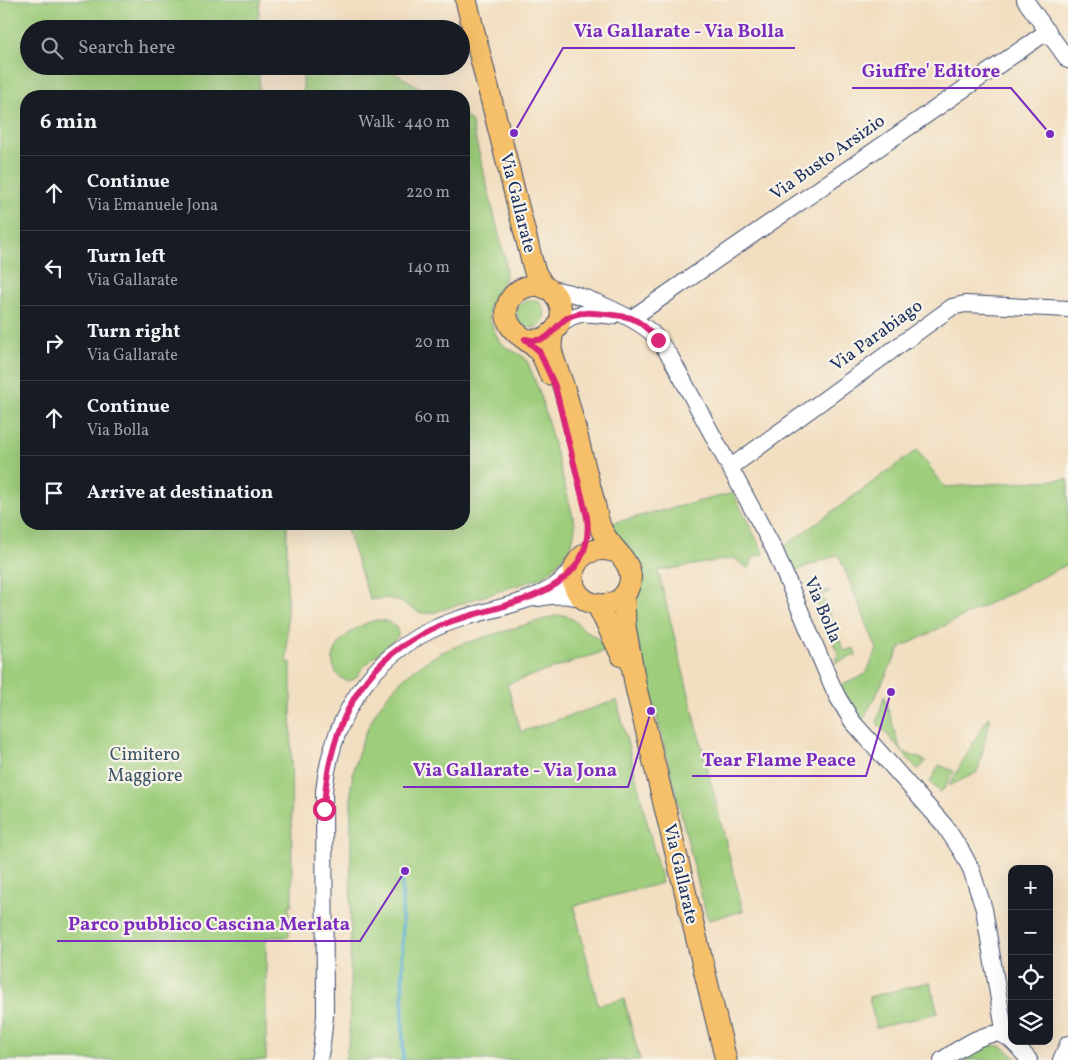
<!DOCTYPE html>
<meta charset="utf-8">
<style>
:root{--surface:#171b24;--page:#20242c;--text:#f1f3f6;--muted:#9ea1a6;--line:#363941}
body{margin:0;font-family:Vollkorn,serif;background:var(--page);color:var(--text)}
.controls{position:absolute;right:15px;bottom:15px;display:grid;overflow:hidden;border-radius:10px;box-shadow:0 5px 20px #0002}
.controls button{width:45px;height:45px;display:grid;place-items:center;padding:0;border:0;border-bottom:1px solid var(--line);background:var(--surface);color:var(--text);font:25px sans-serif}
.stop{position:absolute;width:15px;height:15px;margin:-11px;border:4px solid #db2777;border-radius:50%;background:#fff}
.stop.end{background:#db2777;border-color:#fff;box-shadow:0 1px 5px #0008}
.list{margin:0;padding:0;list-style:none}
h2{display:flex;justify-content:space-between;align-items:center;height:65px;margin:0;padding:0 20px;font-size:21px}
h2 small{font-size:16px;font-weight:400;color:var(--muted)}
.list li{display:grid;grid-template-columns:32px 1fr auto;gap:15px;align-items:center;box-sizing:border-box;height:75px;padding:0 20px;border-top:1px solid var(--line)}
.list b{display:block;font-size:19px;white-space:nowrap}
.list p{margin:0;font-size:16px;white-space:nowrap;color:var(--muted)}
.list em{font-size:16px;font-style:normal;color:var(--muted)}
.icon{flex:none;width:28px;height:28px;fill:none;stroke:currentColor;stroke-width:2;stroke-linecap:round;stroke-linejoin:round}
.map{position:relative;flex:none;width:1068px;height:1060px;overflow:hidden}
.search{position:absolute;background:var(--surface);box-shadow:0 5px 20px #0002;left:20px;top:20px;width:450px;height:55px;display:flex;align-items:center;gap:12px;box-sizing:border-box;padding:0 18px;border-radius:28px;color:var(--muted);font-size:19px}
.panel{position:absolute;background:var(--surface);box-shadow:0 5px 20px #0002;left:20px;top:90px;width:450px;height:440px;border-radius:20px}
.map>svg:first-child{display:block}
.green{fill:#9ecd7b;stroke:#5c7e6c}
.lines{fill:none;stroke-linecap:round;stroke-linejoin:round}
.stream{stroke:#4faacd;stroke-width:4}
.minor-casing{stroke:#3b496d;stroke-width:18}
.major-casing{stroke:#3b496d;stroke-width:23}
.minor{stroke:#fff;stroke-width:16}
.major{stroke:#f6c06b;stroke-width:21}
.route{stroke:#db2777;stroke-width:6}
.labels{text-anchor:middle;dominant-baseline:central;stroke-width:4.5;stroke-linejoin:round;paint-order:stroke}
.street-label{font-size:18px;fill:#1b2f5e;stroke:#f7f3e8}
.park-label{font-size:18px;fill:#3c5665;stroke:#f7f3e8}
.leader{fill:none;stroke:#7b2cbf;stroke-width:2}
.callout-dot{fill:#7b2cbf;stroke:#f7f3e8;stroke-width:2}
.callout-label{font-size:19px;text-anchor:middle;font-weight:bold;fill:#7b2cbf;stroke:#f7f3e8;stroke-width:4.5;stroke-linejoin:round;paint-order:stroke}
</style>
<div class="map">
<svg width="1068" height="1060" viewBox="0 0 1068 1060">
<rect width="100%" height="100%" fill="#f7f3e8"/>
<filter id="ink" filterUnits="userSpaceOnUse"><feTurbulence type="fractalNoise" baseFrequency=".02" numOctaves="2"/><feDisplacementMap in="SourceGraphic" scale="10" xChannelSelector="R" yChannelSelector="G"/><feConvolveMatrix kernelMatrix="1 2 1 2 8 2 1 2 1" color-interpolation-filters="sRGB"/></filter>
<filter id="wash" filterUnits="userSpaceOnUse"><feTurbulence type="fractalNoise" baseFrequency=".0096" numOctaves="4" result="noise"/><feDisplacementMap in="SourceGraphic" scale="20" xChannelSelector="R" yChannelSelector="G"/><feGaussianBlur stdDeviation="1.12" result="paint"/><feColorMatrix in="noise" values="0 0 0 0 0 0 0 0 0 0 0 0 0 0 0 0 0 1.4 0 .05"/><feComposite in="paint" operator="in"/></filter>
<g filter="url(#wash)">
<rect width="100%" height="100%" fill="#f2dec0"/>
<!-- green -->
<g class="green">
<path d="M 0,0 L 260,0 L 258,22 L 260,22 L 260,29 L 29,29 L 29,66 L 259,66 L 259,96 L 26,96 L 26,524 L 287,524 L 287,662 L 291,662 L 292,905 L 289,905 L 289,937 L 266,937 L 266,1060 L 0,1060 Z"/>
<path d="M 303,66 L 383,66 L 434,96 L 303,96 Z"/>
<path d="M 464,115 L 471,121 L 505,259 L 506,271 L 504,280 L 489,308 L 489,318 L 498,339 L 506,347 L 524,357 L 528,363 L 541,396 L 575,524 C 575,547 559,566 540,578 L 432,613 L 421,613 L 399,601 L 386,598 L 370,600 L 345,524 L 464,524 Z"/>
<circle cx="531" cy="314" r="14"/>
<path d="M 917,450 L 945,487 L 1068,479 L 1068,564 L 900,648 L 862,722 L 840,686 L 866,674 L 877,649 L 840,558 L 837,555 L 792,572 L 782,548 Z"/>
<path d="M 733,493 L 764,554 L 754,556 L 749,569 L 734,558 L 658,571 L 743,911 L 709,920 L 706,914 L 634,625 L 634,602 L 638,595 L 640,584 L 636,560 L 628,546 L 617,536 L 612,523 Z"/>
<path d="M 828,590 L 829,592 L 822,595 L 844,651 L 854,648 L 856,655 L 835,663 L 838,654 L 814,595 Z"/>
<path d="M 564,615 L 571,618 L 586,631 L 600,640 L 605,651 L 507,684 L 521,732 L 617,700 L 662,883 L 574,906 L 598,1005 L 624,999 L 640,1060 L 345,1060 L 349,1040 L 350,1015 L 351,785 C 360,728 386,681 439,654 C 453,646 470,642 485,637 C 508,630 531,623 555,616 Z"/>
<path d="M 377,620 C 388,621 398,623 398,636 C 387,648 372,657 361,670 C 359,673 357,678 354,679 C 342,686 331,669 333,659 C 335,639 359,624 377,620 Z"/>
<path d="M 884,696 L 901,751 L 926,761 L 918,770 L 877,723 Z"/>
<path d="M 988,717 L 990,717 L 979,767 L 976,773 L 949,786 Z"/>
<path d="M 939,765 L 954,771 L 944,789 L 939,792 L 930,782 Z"/>
<path d="M 930,982 L 938,1013 L 876,1028 L 869,997 Z"/>
<path d="M 993,1045 L 1003,1047 L 1018,1060 L 961,1060 L 970,1052 Z"/>
</g>
<g class="lines">
<!-- stream -->
<path class="stream" d="M 402,879 L 403,1060"/>
</g>
</g>
<g filter="url(#ink)">
<g class="lines">
<!-- minor casing -->
<g class="minor-casing">
<g id="minor">
<path d="M 1025,0 L 1068,60"/>
<path d="M 550,290 C 572,288 635,318 652,333 C 659,340 665,349 671,358 L 775,551 L 828,676 L 837,696 L 852,721 L 945,826 L 962,852 L 971,869 L 984,909 L 1005,1036"/>
<path d="M 632,318 L 1048,31"/>
<path d="M 559,325 C 577,310 590,313 612,316"/>
<path d="M 731,467 L 952,307 L 965,304 L 1068,309"/>
<path d="M 539,598 C 555,595 569,594 585,600"/>
<path d="M 319,1060 L 322,1044 L 325,1016 L 324,791 C 333,709 379,644 459,619 C 487,610 532,603 556,585 C 564,579 570,571 577,563"/>
<path d="M 942,1060 C 956,1051 987,1028 1003,1035 C 1013,1039 1022,1052 1029,1060"/>
<path d="M 1061,1060 L 1068,1044"/>
</g>
</g>
<!-- major casing -->
<g class="major-casing">
<g id="major">
<path d="M 466,0 L 533,265 L 535,272 L 545,288"/>
<path d="M 552,333 C 552,338 551,343 551,348 C 553,361 560,375 564,388 C 575,424 583,462 593,498 C 596,509 597,521 602,531 C 611,550 637,563 629,586 C 620,615 574,609 573,578 C 573,554 596,545 616,552"/>
<path d="M 525,339 C 549,345 569,323 558,300 C 545,272 502,288 507,317 C 510,334 527,338 538,350 C 544,356 546,366 550,374"/>
<path d="M 624,595 L 625,626 L 636,688 L 726,1060"/>
<path d="M 598,606 L 622,656"/>
</g>
</g>
<!-- minor -->
<use href="#minor" class="minor"/>
<!-- major -->
<use href="#major" class="major"/>
</g>
</g>
<g class="lines" filter="url(#ink)">
<!-- route -->
<path class="route" d="M 324,809 C 327,746 348,685 401,647 C 415,638 429,629 444,624 C 499,603 597,598 587,517 L 555,386 L 539,351 L 525,339 C 551,345 550,329 567,318 C 571,315 580,313 585,313 C 593,312 624,316 631,318 C 641,322 652,333 658,340"/>
</g>
<g class="labels">
<!-- street labels -->
<g class="street-label">
<text transform="translate(828 158) rotate(-35)">Via Busto Arsizio</text>
<text transform="translate(517 203) rotate(76)">Via Gallarate</text>
<text transform="translate(877 336) rotate(-36)">Via Parabiago</text>
<text transform="translate(822 610) rotate(67)">Via Bolla</text>
<text transform="translate(680 874) rotate(77)">Via Gallarate</text>
</g>
<!-- park labels -->
<g class="park-label">
<text x="145" y="755">Cimitero<tspan x="145" dy="21">Maggiore</tspan></text>
</g>
</g>
<!-- callouts -->
<path class="leader" d="M514 133L563 48H795M1050 134L1011 88H852M891 692L866 776H692M651 711L628 787H403M405 871L360 941H57"/>
<g class="callout-dot">
<circle cx="514" cy="133" r="5"/>
<circle cx="1050" cy="134" r="5"/>
<circle cx="891" cy="692" r="5"/>
<circle cx="651" cy="711" r="5"/>
<circle cx="405" cy="871" r="5"/>
</g>
<g class="callout-label">
<text x="679" y="37">Via Gallarate - Via Bolla</text>
<text x="931" y="77">Giuffre' Editore</text>
<text x="779" y="766">Tear Flame Peace</text>
<text x="515" y="776">Via Gallarate - Via Jona</text>
<text x="209" y="930">Parco pubblico Cascina Merlata</text>
</g>
</svg>
<div class="controls">
<button>+</button>
<button>−</button>
<button><svg class="icon" aria-label="locate" viewBox="0 0 24 24"><circle cx="12" cy="12" r="6"/><path d="M12 2v4M12 18v4M2 12h4M18 12h4"/></svg></button>
<button><svg class="icon" aria-label="layers" viewBox="0 0 24 24"><path d="M12 4l9 5-9 5-9-5zM3 14l9 5 9-5"/></svg></button>
</div>
<div class="stop" style="left:324px;top:809px"></div>
<div class="stop end" style="left:658px;top:340px"></div>
<div class="search"><svg class="icon" aria-label="search" viewBox="0 0 24 24"><circle cx="10" cy="10" r="6"/><path d="M15 15l6 6"/></svg>Search here</div>
<section class="panel">
<h2>6 min<small>Walk · 440 m</small></h2>
<ul class="list">
<li><svg class="icon" aria-label="ahead" viewBox="0 0 24 24"><path d="M12 20V5M6 11l6-6 6 6"/></svg><div><b>Continue</b><p>Via Emanuele Jona</p></div><em>220 m</em></li>
<li><svg class="icon" aria-label="left" viewBox="0 0 24 24"><path d="M17 20v-9H6M10 6l-5 5 5 5"/></svg><div><b>Turn left</b><p>Via Gallarate</p></div><em>140 m</em></li>
<li><svg class="icon" aria-label="right" viewBox="0 0 24 24"><path d="M7 20v-9h11M14 6l5 5-5 5"/></svg><div><b>Turn right</b><p>Via Gallarate</p></div><em>20 m</em></li>
<li><svg class="icon" aria-label="ahead" viewBox="0 0 24 24"><path d="M12 20V5M6 11l6-6 6 6"/></svg><div><b>Continue</b><p>Via Bolla</p></div><em>60 m</em></li>
<li><svg class="icon" aria-label="arrive" viewBox="0 0 24 24"><path d="M6 21V4h12l-3 4 3 4H6"/></svg><div><b>Arrive at destination</b></div></li>
</ul>
</section>
</div>
